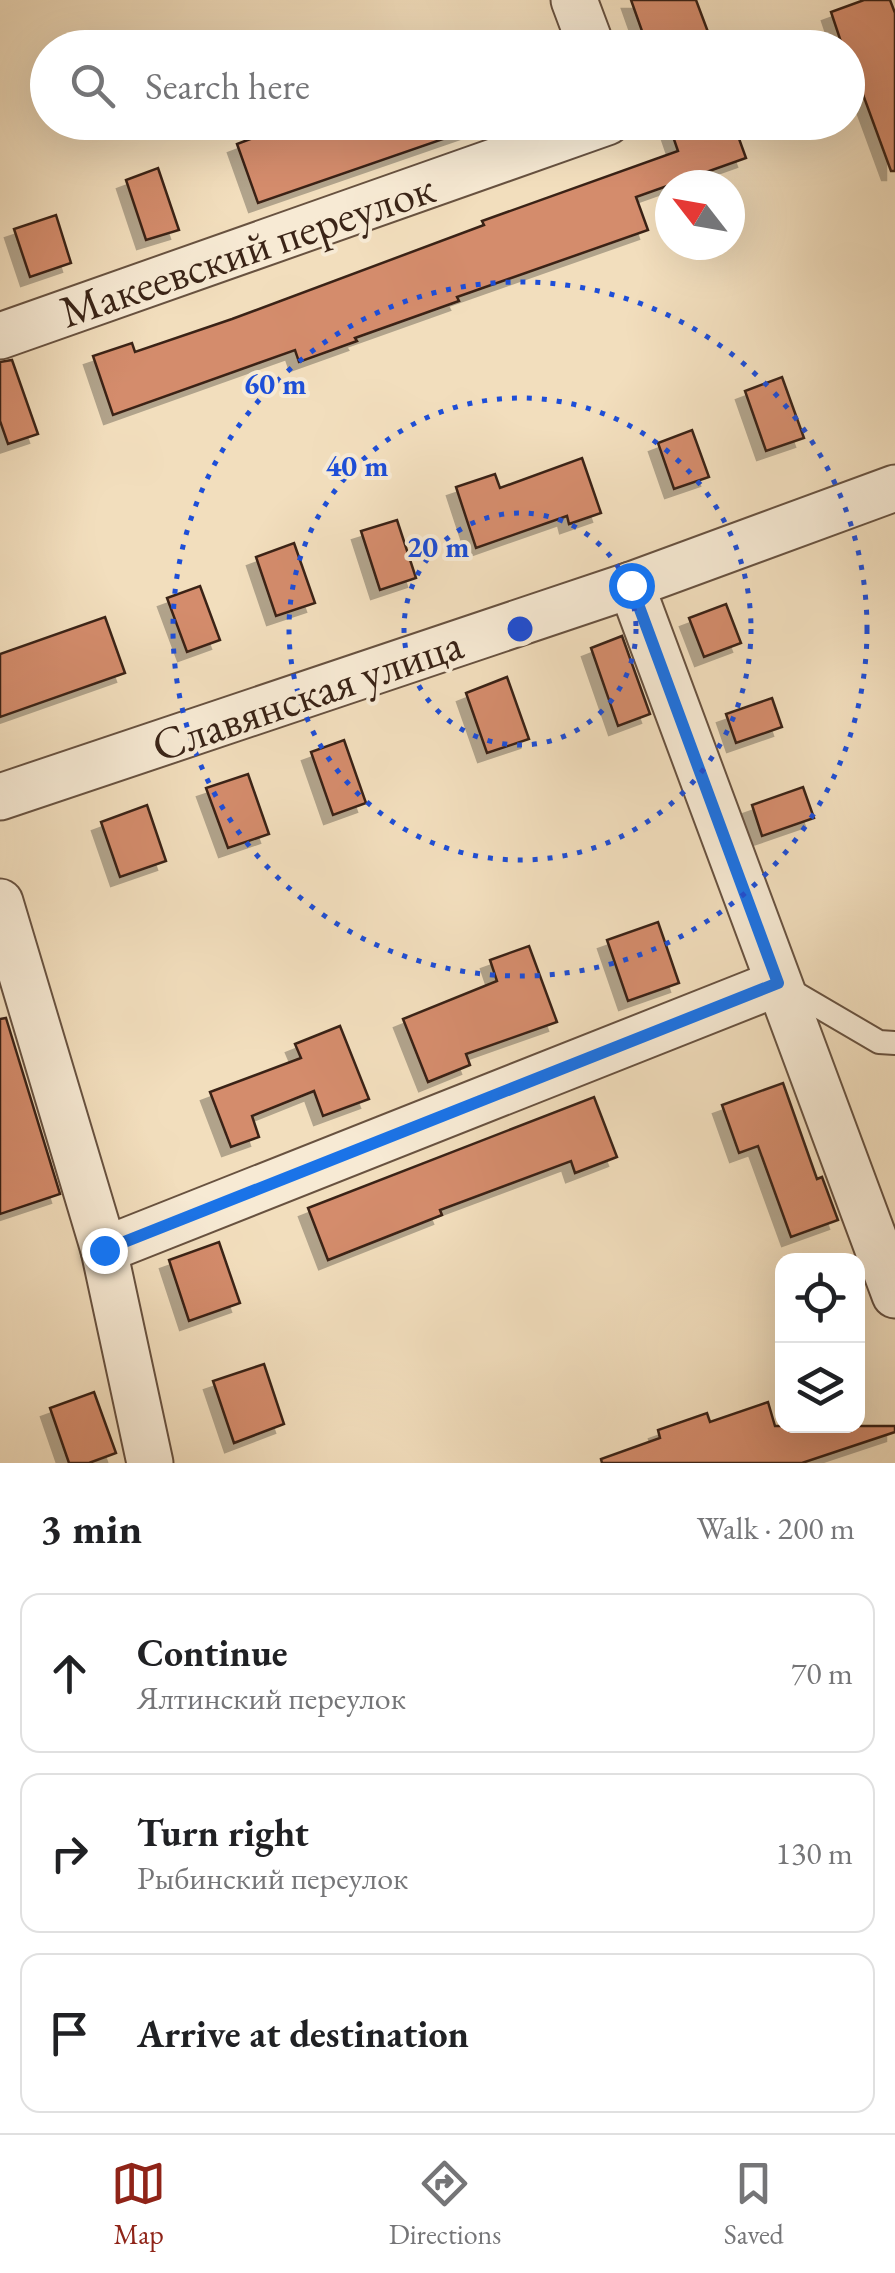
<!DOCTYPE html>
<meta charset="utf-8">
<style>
:root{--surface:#fff;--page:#f6f6f6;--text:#202124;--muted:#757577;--line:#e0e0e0;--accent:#8f2418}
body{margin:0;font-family:"EB Garamond",serif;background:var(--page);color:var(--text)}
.controls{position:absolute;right:30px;bottom:30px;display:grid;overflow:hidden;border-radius:20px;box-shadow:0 10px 40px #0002}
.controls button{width:90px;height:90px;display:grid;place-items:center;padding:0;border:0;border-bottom:2px solid var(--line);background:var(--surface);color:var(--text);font:50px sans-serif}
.compass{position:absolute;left:655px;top:170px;width:90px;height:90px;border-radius:50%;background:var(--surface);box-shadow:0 10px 40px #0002;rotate:301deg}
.stop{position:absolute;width:30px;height:30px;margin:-22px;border:8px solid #1a73e8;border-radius:50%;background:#fff}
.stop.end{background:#1a73e8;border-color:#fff;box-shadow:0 2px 10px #0008}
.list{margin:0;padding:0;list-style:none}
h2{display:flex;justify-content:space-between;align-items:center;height:130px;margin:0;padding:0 40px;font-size:42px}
h2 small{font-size:32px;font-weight:400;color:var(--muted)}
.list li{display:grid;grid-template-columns:65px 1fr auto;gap:30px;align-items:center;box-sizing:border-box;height:160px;margin:0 20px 20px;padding:0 20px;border:2px solid var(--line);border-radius:20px}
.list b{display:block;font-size:38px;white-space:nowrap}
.list p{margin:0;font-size:32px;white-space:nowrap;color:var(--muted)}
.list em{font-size:32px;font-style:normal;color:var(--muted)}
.icon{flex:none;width:55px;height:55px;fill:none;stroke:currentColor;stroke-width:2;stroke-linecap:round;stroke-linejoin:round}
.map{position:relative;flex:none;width:895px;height:1463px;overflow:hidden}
.search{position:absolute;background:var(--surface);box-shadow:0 10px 40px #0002;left:30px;right:30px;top:30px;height:110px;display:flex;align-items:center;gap:25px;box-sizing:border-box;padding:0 35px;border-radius:55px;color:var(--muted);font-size:38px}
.sheet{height:670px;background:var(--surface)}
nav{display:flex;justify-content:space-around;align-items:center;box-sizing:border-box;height:140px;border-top:2px solid var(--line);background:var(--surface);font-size:28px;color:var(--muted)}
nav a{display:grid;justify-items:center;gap:5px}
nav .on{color:var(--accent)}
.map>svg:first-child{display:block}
.building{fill:#d48c6c;stroke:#3a2417;stroke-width:2.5;filter:url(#shadow)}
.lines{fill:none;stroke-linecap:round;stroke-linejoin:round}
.service-casing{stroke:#685240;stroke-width:26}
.minor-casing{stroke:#685240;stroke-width:49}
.service{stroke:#f7ead4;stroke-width:22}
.minor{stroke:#f7ead4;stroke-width:45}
.route{stroke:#1a73e8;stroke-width:12}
.ring{fill:none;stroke:#1d4ed8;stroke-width:5;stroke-dasharray:5 10}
.labels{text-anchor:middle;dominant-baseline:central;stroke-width:8;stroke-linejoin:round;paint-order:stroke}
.street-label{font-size:45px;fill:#3a2417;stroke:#f7ead4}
.centre{fill:#1d4ed8;stroke:#f7ead4;stroke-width:5}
.ring-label{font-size:30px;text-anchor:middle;font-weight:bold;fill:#1d4ed8;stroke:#f7ead4;stroke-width:8;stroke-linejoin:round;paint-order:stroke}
</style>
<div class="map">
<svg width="895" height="1463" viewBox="0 0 895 1463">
<defs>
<filter id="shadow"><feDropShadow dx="-9" dy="9" stdDeviation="0" flood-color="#0004"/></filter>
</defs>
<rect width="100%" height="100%" fill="#f2debd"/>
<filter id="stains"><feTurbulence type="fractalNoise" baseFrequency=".002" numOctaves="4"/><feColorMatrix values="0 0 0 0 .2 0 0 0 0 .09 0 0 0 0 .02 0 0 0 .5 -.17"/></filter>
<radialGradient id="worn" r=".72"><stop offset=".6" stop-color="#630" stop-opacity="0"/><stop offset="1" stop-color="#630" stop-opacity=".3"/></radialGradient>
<!-- building -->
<g class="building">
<path d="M 631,0 L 696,0 L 708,32 L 663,48 L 648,48 Z"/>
<path d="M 864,0 L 890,0 L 895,13 L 895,171 L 891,171 L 850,59 L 848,59 L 848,48 L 843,48 L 831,12 Z"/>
<path d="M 296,122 L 474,122 L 475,128 L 258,203 L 237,144 Z"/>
<path d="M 668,122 L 733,122 L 746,158 L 636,197 L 648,230 L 457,297 L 459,301 L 355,338 L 357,341 L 299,362 L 295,350 L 113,415 L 93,356 L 132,343 L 135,352 L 232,319 L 484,225 L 482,221 L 678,151 Z"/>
<path d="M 158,168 L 179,230 L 146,240 L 126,180 Z"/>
<path d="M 56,215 L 71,263 L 30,277 L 14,229 Z"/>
<path d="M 12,360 L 38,434 L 8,444 L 0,421 L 0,362 Z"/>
<path d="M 782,377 L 804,438 L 766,451 L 745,391 Z"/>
<path d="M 692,430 L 709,477 L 674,489 L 658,443 Z"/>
<path d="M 582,458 L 601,513 L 569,524 L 567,516 L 476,548 L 456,487 L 495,474 L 500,488 Z"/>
<path d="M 397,520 L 416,578 L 380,590 L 361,531 Z"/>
<path d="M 294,543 L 315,603 L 276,616 L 256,557 Z"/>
<path d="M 200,586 L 220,640 L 187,652 L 167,598 Z"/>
<path d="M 726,604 L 741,643 L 704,657 L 689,618 Z"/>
<path d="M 105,617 L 125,673 L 0,717 L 0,654 Z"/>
<path d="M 622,636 L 650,714 L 618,726 L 591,648 Z"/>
<path d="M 507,677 L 529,739 L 487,753 L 466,693 Z"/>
<path d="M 772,698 L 782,727 L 736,743 L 726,714 Z"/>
<path d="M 344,740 L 366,803 L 333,815 L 311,752 Z"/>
<path d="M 248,774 L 269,834 L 228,848 L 206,788 Z"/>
<path d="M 803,787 L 814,818 L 762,836 L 752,805 Z"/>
<path d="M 147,805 L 166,861 L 120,877 L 101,822 Z"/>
<path d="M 658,922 L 679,983 L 628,1001 L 607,940 Z"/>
<path d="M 529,946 L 557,1022 L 466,1054 L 470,1065 L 428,1082 L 403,1019 L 497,981 L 490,960 Z"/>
<path d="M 6,1018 L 60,1194 L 0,1214 L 0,1019 Z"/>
<path d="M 340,1026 L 369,1099 L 323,1116 L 314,1091 L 252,1116 L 259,1137 L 231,1147 L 210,1092 L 301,1058 L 295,1044 Z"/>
<path d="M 783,1083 L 817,1179 L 822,1177 L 838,1220 L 791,1237 L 758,1146 L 739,1153 L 722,1105 Z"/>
<path d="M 594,1097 L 617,1157 L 575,1173 L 571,1161 L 440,1210 L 442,1215 L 328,1260 L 308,1208 Z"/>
<path d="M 219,1242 L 240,1303 L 189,1321 L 169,1260 Z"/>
<path d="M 264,1364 L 284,1424 L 234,1443 L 213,1381 Z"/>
<path d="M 94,1392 L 116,1453 L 89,1463 L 69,1463 L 50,1408 Z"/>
<path d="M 768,1402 L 775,1426 L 895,1426 L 895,1432 L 802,1463 L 602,1463 L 601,1459 L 660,1438 L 658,1430 L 707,1413 L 710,1422 Z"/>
</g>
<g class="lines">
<!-- service casing -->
<g class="service-casing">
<path id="service" d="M 785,987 L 879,1042 L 895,1043"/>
</g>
<!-- minor casing -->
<g class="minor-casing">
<g id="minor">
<path d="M 574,0 L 592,48"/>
<path d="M 0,336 L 607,122"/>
<path d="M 631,585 L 895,1295"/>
<path d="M 0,797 L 631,585 L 895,488"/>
<path d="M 0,902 L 104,1250 L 150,1463"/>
<path d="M 104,1250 L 778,983"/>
</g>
</g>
<!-- service -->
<use href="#service" class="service"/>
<!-- minor -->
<use href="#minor" class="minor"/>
</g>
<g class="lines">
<!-- route -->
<path class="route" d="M 104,1250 L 778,983 L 631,585"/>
</g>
<!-- distance rings -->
<g class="ring">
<circle cx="520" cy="629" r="116"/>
<circle cx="520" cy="629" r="231"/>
<circle cx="520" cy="629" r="347"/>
</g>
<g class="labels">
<!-- street labels -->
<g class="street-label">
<text transform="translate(247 249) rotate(-19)">Макеевский переулок</text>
<text transform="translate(307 694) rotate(-19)">Славянская улица</text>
</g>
</g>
<circle cx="520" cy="629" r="15" class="centre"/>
<g class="ring-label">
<text x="275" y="394">60 m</text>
<text x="357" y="476">40 m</text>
<text x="438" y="557">20 m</text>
</g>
<rect width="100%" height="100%" filter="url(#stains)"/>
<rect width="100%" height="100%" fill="url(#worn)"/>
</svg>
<div class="controls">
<button><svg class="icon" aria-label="locate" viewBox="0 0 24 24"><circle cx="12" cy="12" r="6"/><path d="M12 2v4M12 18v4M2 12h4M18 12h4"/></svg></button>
<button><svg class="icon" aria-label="layers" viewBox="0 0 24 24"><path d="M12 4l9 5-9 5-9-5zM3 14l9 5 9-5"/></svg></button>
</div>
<svg class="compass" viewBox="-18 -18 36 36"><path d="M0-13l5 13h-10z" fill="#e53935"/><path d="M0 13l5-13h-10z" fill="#757577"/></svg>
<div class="stop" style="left:631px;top:585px"></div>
<div class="stop end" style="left:104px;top:1250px"></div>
<div class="search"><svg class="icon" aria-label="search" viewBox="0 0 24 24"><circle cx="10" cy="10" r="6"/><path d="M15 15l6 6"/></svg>Search here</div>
</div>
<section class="sheet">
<h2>3 min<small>Walk · 200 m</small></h2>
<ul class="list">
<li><svg class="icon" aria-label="ahead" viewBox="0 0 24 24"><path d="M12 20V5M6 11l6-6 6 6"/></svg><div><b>Continue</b><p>Ялтинский переулок</p></div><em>70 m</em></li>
<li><svg class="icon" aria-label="right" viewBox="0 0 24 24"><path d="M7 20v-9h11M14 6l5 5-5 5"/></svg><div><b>Turn right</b><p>Рыбинский переулок</p></div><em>130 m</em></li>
<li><svg class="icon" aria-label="arrive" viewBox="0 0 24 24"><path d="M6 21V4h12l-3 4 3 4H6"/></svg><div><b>Arrive at destination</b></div></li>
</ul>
</section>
<nav>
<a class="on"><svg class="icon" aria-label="map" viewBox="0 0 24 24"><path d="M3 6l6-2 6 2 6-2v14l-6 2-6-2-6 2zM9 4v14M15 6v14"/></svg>Map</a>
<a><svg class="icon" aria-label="directions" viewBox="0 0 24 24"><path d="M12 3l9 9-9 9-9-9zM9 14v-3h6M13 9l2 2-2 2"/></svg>Directions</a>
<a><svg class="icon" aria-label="saved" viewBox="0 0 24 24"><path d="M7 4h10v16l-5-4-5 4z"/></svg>Saved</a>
</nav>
